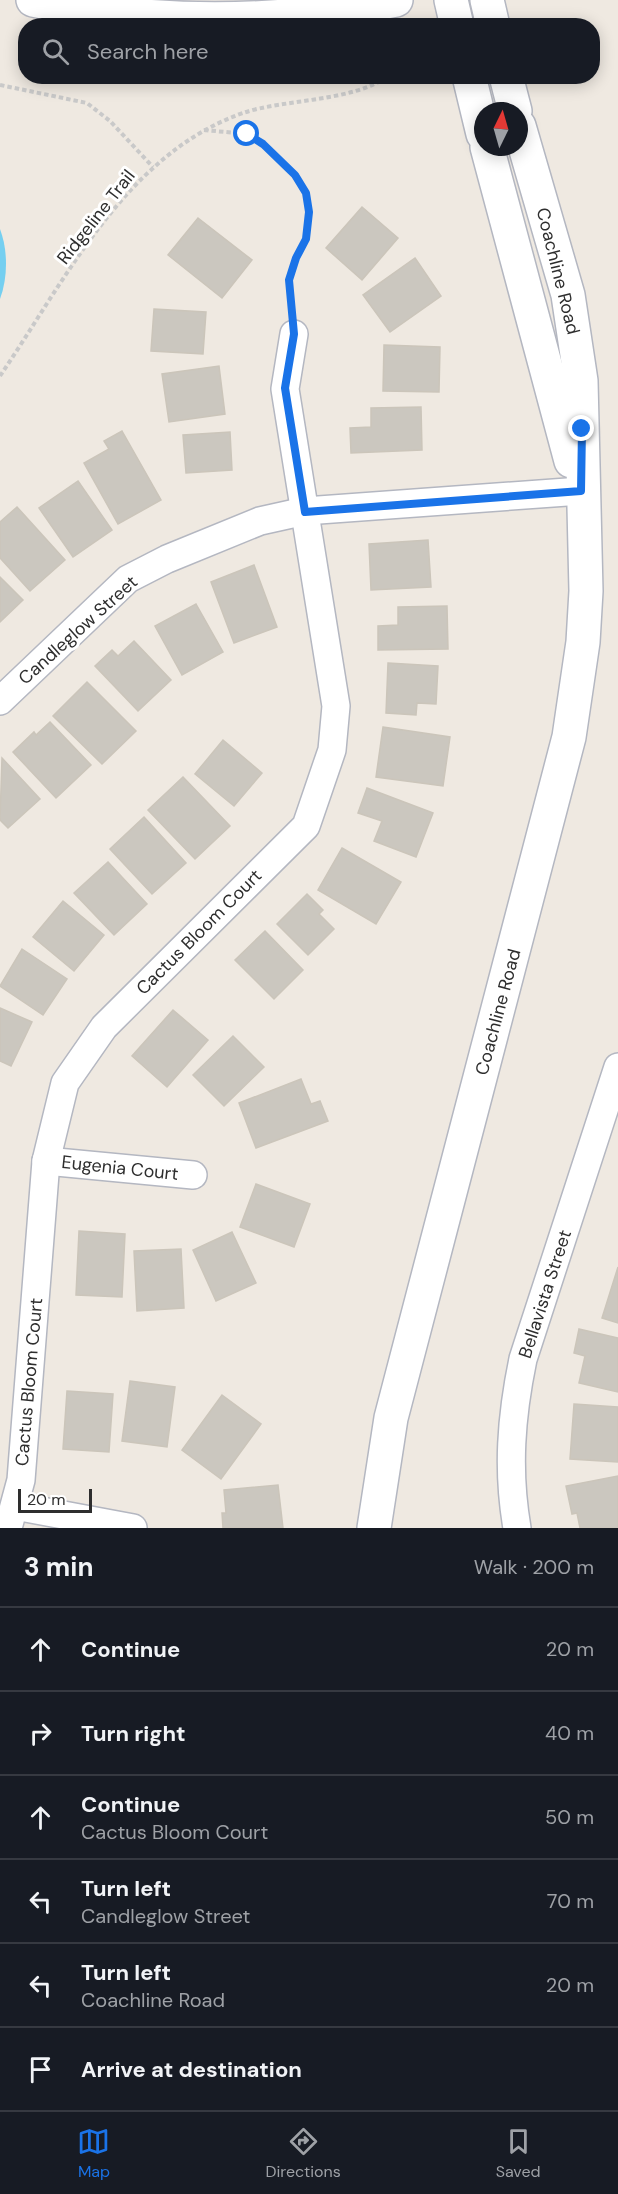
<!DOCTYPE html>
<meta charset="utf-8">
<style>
:root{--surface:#171b24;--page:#242831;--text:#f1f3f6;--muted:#9ea1a6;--line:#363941;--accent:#1a73e8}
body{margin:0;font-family:"DM Sans",sans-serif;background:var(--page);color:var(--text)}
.compass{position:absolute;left:474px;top:102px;width:54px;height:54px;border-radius:50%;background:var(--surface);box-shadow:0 3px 15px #0003;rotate:5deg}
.scale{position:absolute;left:18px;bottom:15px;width:74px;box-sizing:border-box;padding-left:6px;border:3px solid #2e2e2e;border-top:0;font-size:16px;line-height:21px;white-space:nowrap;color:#2e2e2e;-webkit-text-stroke:4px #fff;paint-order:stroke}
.stop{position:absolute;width:18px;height:18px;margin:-14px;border:4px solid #1a73e8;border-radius:50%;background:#fff}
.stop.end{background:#1a73e8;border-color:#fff;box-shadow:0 2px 6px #0008}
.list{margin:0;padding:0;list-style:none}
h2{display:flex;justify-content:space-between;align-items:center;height:78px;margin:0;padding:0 24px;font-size:26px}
h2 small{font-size:20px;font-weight:400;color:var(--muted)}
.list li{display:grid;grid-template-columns:39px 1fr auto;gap:18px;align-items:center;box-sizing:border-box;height:84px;padding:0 24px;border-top:2px solid var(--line)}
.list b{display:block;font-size:22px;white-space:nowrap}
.list p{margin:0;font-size:20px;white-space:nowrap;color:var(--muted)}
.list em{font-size:20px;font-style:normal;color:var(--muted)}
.icon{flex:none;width:33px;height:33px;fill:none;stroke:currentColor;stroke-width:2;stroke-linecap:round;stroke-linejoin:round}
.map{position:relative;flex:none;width:618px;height:1528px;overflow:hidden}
.search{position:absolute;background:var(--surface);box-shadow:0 3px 15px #0003;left:18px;right:18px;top:18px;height:66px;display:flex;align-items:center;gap:15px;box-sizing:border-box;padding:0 21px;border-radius:24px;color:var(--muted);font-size:22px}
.sheet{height:582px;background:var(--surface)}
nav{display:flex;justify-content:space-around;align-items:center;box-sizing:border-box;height:84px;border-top:2px solid var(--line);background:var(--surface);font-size:16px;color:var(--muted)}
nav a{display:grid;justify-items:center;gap:3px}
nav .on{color:var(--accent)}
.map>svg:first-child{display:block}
.water{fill:#75cff0}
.building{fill:#cbc7bf;stroke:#cbc5ba;stroke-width:1.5}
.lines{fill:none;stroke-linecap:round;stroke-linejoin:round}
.minor-casing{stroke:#b4b7c1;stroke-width:30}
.secondary-casing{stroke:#b4b7c1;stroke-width:36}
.path{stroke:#c9c9c9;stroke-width:4;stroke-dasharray:4.5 3;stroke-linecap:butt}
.minor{stroke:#fff;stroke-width:27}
.secondary{stroke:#fff;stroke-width:33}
.route{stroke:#1a73e8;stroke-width:8}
.labels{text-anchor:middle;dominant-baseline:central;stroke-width:6;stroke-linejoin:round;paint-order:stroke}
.street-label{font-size:18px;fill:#2e2e2e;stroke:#fff}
</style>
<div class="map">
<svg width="618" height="1528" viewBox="0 0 618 1528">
<rect width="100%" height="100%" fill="#efe9e1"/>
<!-- water -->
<path class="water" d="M 0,229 C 8,250 8,277 0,299 Z"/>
<!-- building -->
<g class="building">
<path d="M 362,207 L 398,238 L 362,280 L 326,248 Z"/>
<path d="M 198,218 L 252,260 L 222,298 L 168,255 Z"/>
<path d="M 415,258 L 441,296 L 390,332 L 363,295 Z"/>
<path d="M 154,309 L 206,312 L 203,354 L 151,351 Z"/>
<path d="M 384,345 L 440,347 L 439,392 L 383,391 Z"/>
<path d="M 219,366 L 225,414 L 169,422 L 162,374 Z"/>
<path d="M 421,407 L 422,450 L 351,453 L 350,428 L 371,427 L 371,408 Z"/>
<path d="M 122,431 L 161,500 L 118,524 L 84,463 L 109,449 L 104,441 Z"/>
<path d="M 230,432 L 232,470 L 186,473 L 183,435 Z"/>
<path d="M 78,481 L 112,530 L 73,557 L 39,508 Z"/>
<path d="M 17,507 L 65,560 L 30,591 L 0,558 L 0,522 Z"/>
<path d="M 428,540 L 431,587 L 371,590 L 369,544 Z"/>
<path d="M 254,565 L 277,627 L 234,643 L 211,582 Z"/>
<path d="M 0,577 L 23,600 L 0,622 Z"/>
<path d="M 196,604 L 223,652 L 182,675 L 155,626 Z"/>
<path d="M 447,606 L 448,649 L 378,650 L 378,626 L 398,625 L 398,607 Z"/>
<path d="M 134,641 L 171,680 L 138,711 L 95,666 L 112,650 L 118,656 Z"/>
<path d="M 388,663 L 438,666 L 436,704 L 417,703 L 416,715 L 386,713 Z"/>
<path d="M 87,682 L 136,731 L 102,764 L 53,716 Z"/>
<path d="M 50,722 L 91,765 L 56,798 L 13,752 L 34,732 L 36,735 Z"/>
<path d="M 383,727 L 450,737 L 443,786 L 376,777 Z"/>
<path d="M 223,740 L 262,773 L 234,806 L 195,774 Z"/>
<path d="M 2,758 L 40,799 L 8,828 L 0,820 Z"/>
<path d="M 183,777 L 230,826 L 195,859 L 148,810 Z"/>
<path d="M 367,788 L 433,813 L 416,857 L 374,841 L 382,821 L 358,813 Z"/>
<path d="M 144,817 L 186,863 L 152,894 L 110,849 Z"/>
<path d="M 342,848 L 401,882 L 376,924 L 318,890 Z"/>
<path d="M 108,862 L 147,904 L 114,935 L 74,893 Z"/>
<path d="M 307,894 L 323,910 L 319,914 L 334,929 L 308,955 L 277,924 Z"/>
<path d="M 63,901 L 104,935 L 74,971 L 33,937 Z"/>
<path d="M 265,931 L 303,970 L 274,999 L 235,960 Z"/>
<path d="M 22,949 L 67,979 L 43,1015 L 0,986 Z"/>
<path d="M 0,1008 L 32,1022 L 11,1066 L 0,1061 Z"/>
<path d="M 173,1010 L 208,1040 L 167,1087 L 132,1056 Z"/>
<path d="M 233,1036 L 264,1067 L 224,1106 L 193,1075 Z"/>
<path d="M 301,1079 L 311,1104 L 320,1101 L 328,1121 L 256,1148 L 239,1103 Z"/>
<path d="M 256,1184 L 310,1204 L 294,1247 L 240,1227 Z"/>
<path d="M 79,1231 L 125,1234 L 122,1297 L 76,1295 Z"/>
<path d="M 232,1232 L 256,1283 L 216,1301 L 193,1250 Z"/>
<path d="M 181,1249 L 184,1308 L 137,1311 L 134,1251 Z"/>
<path d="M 618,1267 L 618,1323 L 602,1318 Z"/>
<path d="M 579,1329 L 618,1338 L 618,1392 L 579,1383 L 585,1356 L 574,1353 Z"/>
<path d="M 130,1381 L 175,1387 L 167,1447 L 122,1441 Z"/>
<path d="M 67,1391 L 113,1394 L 109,1452 L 63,1449 Z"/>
<path d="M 222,1395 L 261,1424 L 221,1479 L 182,1450 Z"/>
<path d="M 574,1404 L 618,1407 L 618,1462 L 570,1459 Z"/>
<path d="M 618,1476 L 618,1528 L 580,1528 L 577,1513 L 572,1514 L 566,1486 Z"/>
<path d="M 278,1485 L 283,1528 L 223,1528 L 222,1513 L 226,1513 L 224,1490 Z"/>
</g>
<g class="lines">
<!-- minor casing -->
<g class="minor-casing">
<g id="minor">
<path d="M 0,701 L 128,579 L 167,559 L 260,521 L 305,511 L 581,491"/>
<path d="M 46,1161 L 193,1175"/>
<path d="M 15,1506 L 133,1528"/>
<path d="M 8,1528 L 21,1480 L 46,1161 L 65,1083 L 104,1027 L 306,826 L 332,750 L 336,706 L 285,389 L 294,334"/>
<path d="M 517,1528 C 507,1470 511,1417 523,1359 L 618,1067"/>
</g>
</g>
<!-- secondary casing -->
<g class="secondary-casing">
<g id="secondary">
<path d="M 33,0 C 152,25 278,25 396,0"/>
<path d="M 451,0 L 457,26"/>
<path d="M 487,0 L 493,26"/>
<path d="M 469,76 L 483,134"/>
<path d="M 506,76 L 515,111"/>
<path d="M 487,147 L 571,461"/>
<path d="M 374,1528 L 391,1418 L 569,737 L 583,642 L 586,591 L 581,381 L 568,295 L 519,126"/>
</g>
</g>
<!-- path -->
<g class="path">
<path d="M 0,85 L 87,103 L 110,121 L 153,167"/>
<path d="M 204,130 L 247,134 L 263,144 L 295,175 L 306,193 L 309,211 L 306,239 L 296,258 L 289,281 L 291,309"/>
<path d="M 0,376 C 66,279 126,154 243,113 C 283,99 353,102 388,76"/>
</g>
<!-- minor -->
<use href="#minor" class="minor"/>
<!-- secondary -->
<use href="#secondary" class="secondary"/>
</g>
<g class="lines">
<!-- route -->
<path class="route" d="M 247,134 L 263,144 L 295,175 L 306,193 L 309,212 L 306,239 L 296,258 L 289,280 L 294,334 L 285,388 L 305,512 L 581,491 L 582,429"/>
</g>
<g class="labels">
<!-- street labels -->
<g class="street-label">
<text transform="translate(96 217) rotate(-52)">Ridgeline Trail</text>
<text transform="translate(558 271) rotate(76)">Coachline Road</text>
<text transform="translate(78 630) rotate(-42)">Candleglow Street</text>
<text transform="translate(199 932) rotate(-45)">Cactus Bloom Court</text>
<text transform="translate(498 1012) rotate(-75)">Coachline Road</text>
<text transform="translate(120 1168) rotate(6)">Eugenia Court</text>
<text transform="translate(545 1294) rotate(-72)">Bellavista Street</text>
<text transform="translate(29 1382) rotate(-85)">Cactus Bloom Court</text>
</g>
</g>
</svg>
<svg class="compass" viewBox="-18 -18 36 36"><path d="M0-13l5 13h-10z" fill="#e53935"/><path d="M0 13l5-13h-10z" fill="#9ea1a6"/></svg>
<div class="scale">20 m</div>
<div class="stop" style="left:247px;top:134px"></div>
<div class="stop end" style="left:582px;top:429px"></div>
<div class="search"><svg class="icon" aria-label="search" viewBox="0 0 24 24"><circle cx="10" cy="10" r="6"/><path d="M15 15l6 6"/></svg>Search here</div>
</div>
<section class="sheet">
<h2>3 min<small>Walk · 200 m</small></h2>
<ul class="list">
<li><svg class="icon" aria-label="ahead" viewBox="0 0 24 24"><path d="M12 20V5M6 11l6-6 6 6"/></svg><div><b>Continue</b></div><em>20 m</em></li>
<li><svg class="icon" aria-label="right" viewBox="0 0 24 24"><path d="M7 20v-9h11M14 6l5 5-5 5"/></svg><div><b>Turn right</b></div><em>40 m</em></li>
<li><svg class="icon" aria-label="ahead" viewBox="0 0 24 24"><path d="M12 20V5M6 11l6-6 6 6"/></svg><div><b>Continue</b><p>Cactus Bloom Court</p></div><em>50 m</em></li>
<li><svg class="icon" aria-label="left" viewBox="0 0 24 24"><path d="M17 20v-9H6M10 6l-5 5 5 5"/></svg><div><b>Turn left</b><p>Candleglow Street</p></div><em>70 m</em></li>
<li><svg class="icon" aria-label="left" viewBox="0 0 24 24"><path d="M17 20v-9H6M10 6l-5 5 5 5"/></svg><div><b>Turn left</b><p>Coachline Road</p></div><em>20 m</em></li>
<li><svg class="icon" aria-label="arrive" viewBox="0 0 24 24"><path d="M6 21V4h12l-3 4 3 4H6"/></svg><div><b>Arrive at destination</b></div></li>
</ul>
</section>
<nav>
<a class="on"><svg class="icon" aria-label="map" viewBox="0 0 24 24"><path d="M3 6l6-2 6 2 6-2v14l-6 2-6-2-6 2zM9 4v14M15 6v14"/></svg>Map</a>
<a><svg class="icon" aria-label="directions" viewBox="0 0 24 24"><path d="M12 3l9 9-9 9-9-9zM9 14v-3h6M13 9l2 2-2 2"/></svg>Directions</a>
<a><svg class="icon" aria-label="saved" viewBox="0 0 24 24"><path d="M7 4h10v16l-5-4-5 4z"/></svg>Saved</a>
</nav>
